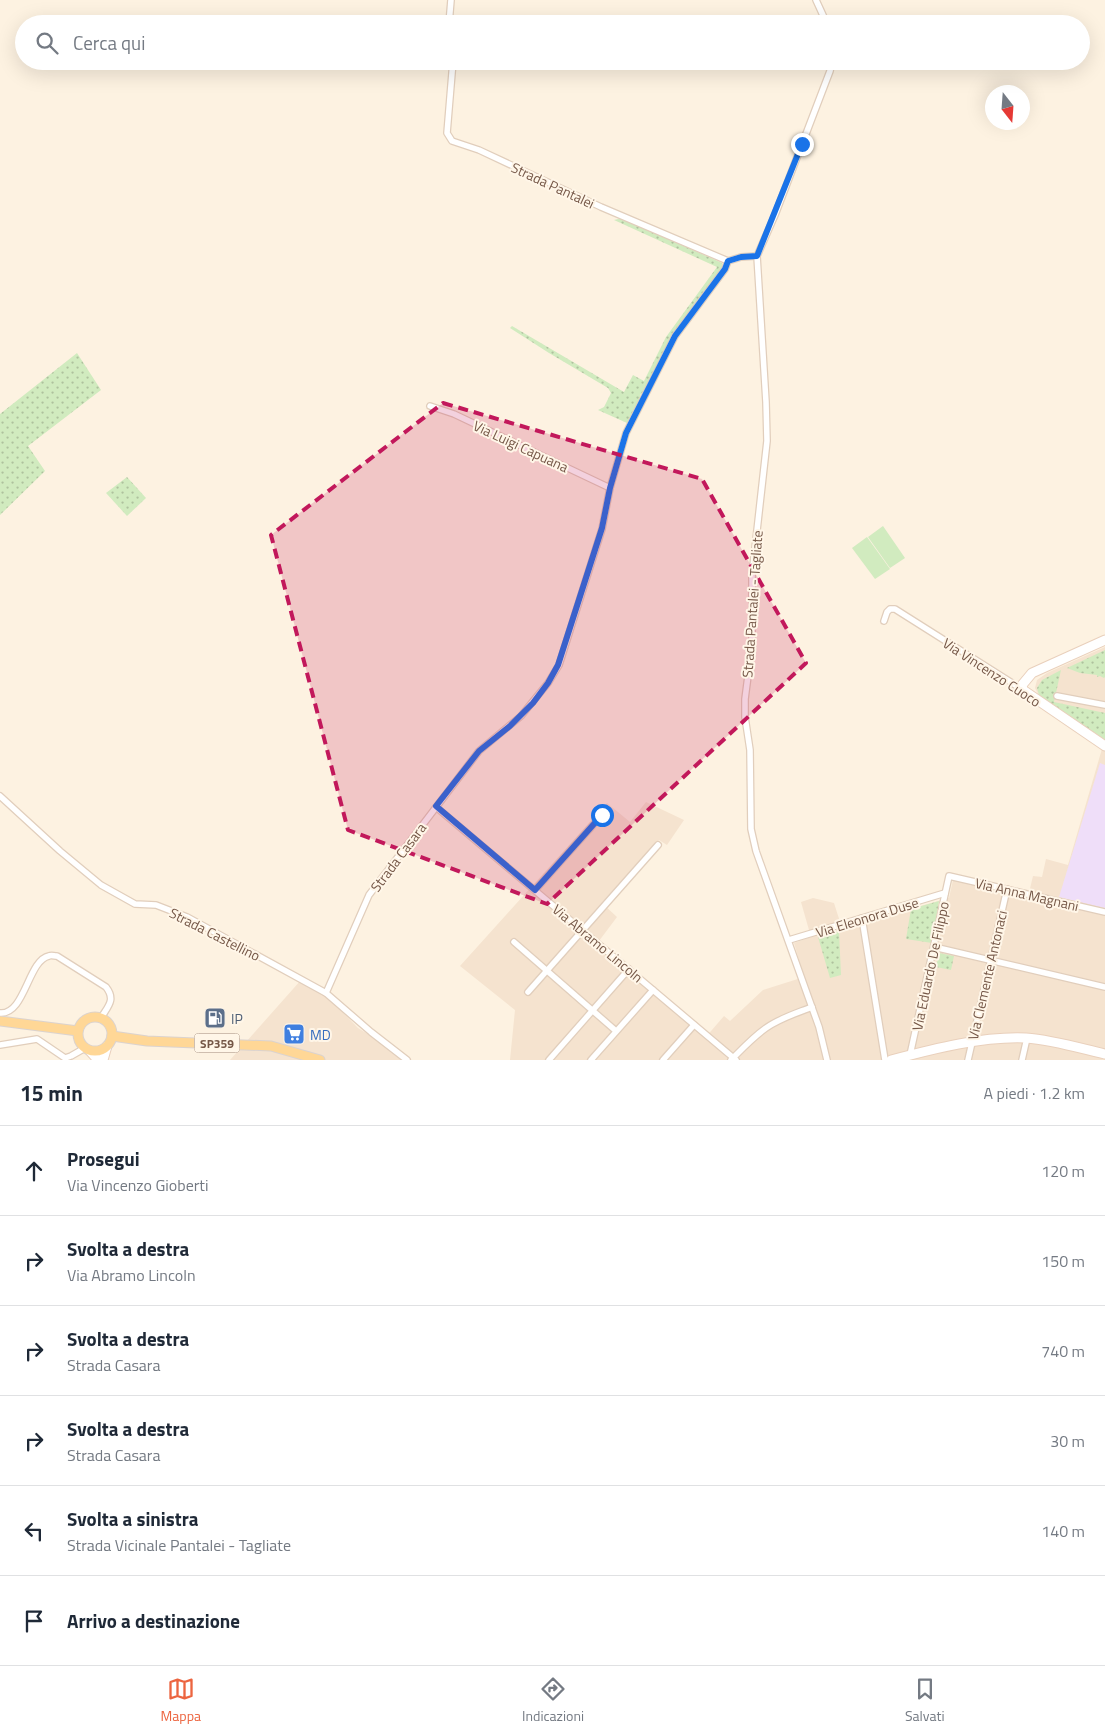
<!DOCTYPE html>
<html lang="it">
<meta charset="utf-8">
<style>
:root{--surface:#fff;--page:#f2f2f3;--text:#1f2937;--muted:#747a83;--line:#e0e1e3;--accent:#ec6540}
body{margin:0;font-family:"Titillium Web",sans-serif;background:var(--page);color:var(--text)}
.compass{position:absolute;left:985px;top:85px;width:45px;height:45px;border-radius:50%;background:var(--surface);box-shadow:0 5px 20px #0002;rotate:163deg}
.stop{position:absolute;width:15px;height:15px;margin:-11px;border:4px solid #1a73e8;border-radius:50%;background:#fff}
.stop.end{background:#1a73e8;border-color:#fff;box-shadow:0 1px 5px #0008}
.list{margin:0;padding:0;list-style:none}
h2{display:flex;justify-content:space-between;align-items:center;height:65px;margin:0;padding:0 20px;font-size:21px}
h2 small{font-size:16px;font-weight:400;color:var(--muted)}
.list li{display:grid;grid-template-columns:32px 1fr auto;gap:15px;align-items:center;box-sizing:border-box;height:90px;padding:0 20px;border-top:1px solid var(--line)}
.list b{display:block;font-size:19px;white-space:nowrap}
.list p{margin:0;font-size:16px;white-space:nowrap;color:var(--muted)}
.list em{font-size:16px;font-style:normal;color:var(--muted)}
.icon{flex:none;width:28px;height:28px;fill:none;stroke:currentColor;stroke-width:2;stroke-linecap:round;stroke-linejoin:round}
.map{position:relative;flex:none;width:1105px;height:1060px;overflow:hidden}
.search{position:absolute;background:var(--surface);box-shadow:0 5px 20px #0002;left:15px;right:15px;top:15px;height:55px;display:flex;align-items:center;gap:12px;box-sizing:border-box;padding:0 18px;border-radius:28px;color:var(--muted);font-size:19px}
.sheet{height:605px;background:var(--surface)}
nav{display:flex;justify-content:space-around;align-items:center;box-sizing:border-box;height:70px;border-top:1px solid var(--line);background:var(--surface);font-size:14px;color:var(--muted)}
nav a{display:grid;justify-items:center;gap:2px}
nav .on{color:var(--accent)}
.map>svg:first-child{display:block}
.residential{fill:#f5e3cf}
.education{fill:#efdef9}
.grass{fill:url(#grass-dots)}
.garden{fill:#d1ebbf}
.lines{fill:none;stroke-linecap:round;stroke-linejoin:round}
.street-casing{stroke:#e1cebc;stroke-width:8}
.secondary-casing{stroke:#e9d0bc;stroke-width:11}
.primary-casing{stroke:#dbd3cf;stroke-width:11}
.street{stroke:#fff;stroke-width:5.5}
.secondary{stroke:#fff;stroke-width:9}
.primary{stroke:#ffd796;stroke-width:9}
.route{stroke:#1a73e8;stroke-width:6}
.marked{fill:#c2185b;fill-opacity:0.2;stroke:#c2185b;stroke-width:4;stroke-dasharray:10 6;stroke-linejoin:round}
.labels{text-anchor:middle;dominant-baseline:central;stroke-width:4;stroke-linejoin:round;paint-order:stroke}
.shield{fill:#fff6e8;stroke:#9e8777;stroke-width:1}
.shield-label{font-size:12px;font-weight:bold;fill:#755747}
.street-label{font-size:14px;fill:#755747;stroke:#fff6e8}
.service-label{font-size:14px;fill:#4e5e75;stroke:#fff6e8;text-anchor:start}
.shop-label{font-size:14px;fill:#366cbe;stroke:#fff6e8;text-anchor:start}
</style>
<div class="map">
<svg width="1105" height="1060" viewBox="0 0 1105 1060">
<defs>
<pattern id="grass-dots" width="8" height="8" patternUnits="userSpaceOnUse" patternTransform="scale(1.25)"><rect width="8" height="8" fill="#d1ebbf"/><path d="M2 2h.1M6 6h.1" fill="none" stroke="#aec19d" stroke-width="1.8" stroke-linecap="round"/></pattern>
</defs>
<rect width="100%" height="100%" fill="#fdf2e1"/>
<!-- residential -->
<g class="residential">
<path d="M 1105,647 L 1105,1060 L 510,1060 L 515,1010 L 460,966 L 607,803 L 630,822 L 646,802 L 684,820 L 667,845 L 659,840 L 603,904 L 617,917 L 596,945 L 705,1038 L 724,1016 L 730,1021 L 763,990 L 804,977 L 794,943 L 811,937 L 801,902 L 813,898 L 834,903 L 842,928 L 949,898 L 953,880 L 1028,897 L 1033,876 L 1042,877 L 1046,859 L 1068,865 L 1104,742 L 1039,696 L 1035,688 L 1037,680 L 1047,673 Z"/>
<path d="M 301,980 L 330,999 L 358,1028 L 410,1060 L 230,1060 Z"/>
</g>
<!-- education -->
<path class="education" d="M 1100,763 L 1105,765 L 1105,908 L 1059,897 Z"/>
<!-- grass -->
<g class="grass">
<path d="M 622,218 L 722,263 L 723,267 L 673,336 L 646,389 L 640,395 L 641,398 L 627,423 L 598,410 L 604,407 L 611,393 L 608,388 L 549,353 L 510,328 L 512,326 L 624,392 L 633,375 L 644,381 L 666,337 L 717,267 L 614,220 Z"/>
<path d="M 77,353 L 101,390 L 28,446 L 45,471 L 0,515 L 0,414 Z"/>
<path d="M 127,477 L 146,498 L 127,516 L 106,493 Z"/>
<path d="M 1105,650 L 1105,677 L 1104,678 L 1100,676 L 1097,677 L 1097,675 L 1080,673 L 1067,668 Z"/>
<path d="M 1061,670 L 1054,702 L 1105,713 L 1105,740 L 1039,695 L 1037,688 L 1042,680 Z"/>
<path d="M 939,901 L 932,943 L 906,939 L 911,909 Z"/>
<path d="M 839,931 L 841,975 L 830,978 L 818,937 Z"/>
<path d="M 939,953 L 954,956 L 951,970 L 936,967 Z"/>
</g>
<!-- garden -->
<g class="garden">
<path d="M 883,526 L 905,558 L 890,568 L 868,537 Z"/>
<path d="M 867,537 L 890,569 L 875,579 L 852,548 Z"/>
</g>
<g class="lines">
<!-- street casing -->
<g class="street-casing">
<g id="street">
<path d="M 816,0 L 827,24"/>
<path d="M 449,24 L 451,0"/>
<path d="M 453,61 L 447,133 L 452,141 L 479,150 L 601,207 L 728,261"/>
<path d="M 430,406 L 454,414 L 610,488"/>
<path d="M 884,621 L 887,612 L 890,609 L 895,609 L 1023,690"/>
<path d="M 1057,696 L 1105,705"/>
<path d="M 0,796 L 60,851 L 101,885 L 135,904 L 156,905 L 187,917 L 326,993 L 371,1032 L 407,1060"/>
<path d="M 436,807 L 736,1060"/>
<path d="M 535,890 L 602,815"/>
<path d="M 862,918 L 885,1060"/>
<path d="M 789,940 L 945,893"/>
<path d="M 514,942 L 616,1031"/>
<path d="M 934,947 L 1105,987"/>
<path d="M 528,992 L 658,845"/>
<path d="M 326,993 L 369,895 L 479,751 L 521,716 L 548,683 L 559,665 L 602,529 L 610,488 L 626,433 L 675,336 L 725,269 L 728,261 L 741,257 L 757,256"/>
<path d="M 0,1013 C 25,1015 28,960 49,956 C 51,955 54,956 57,956 L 106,987 C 116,1000 108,1006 101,1018"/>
<path d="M 0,1045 L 37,1039 L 65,1058 L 71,1056 L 85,1048"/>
<path d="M 910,1055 L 949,876 L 1105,912"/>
<path d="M 549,1060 L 629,969"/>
<path d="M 591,1060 L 653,990"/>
<path d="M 663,1060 L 694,1025"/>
<path d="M 731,1060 C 742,1049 753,1037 766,1028 C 780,1018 797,1013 812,1007"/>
<path d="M 827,1060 L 819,1027 L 756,851 L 751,829 L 750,750 L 745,717 L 745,699 L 752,645 L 752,575 L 767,441 L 766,402 L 757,256 L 775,215 L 830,71 L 832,61"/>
<path d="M 968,1060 L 1007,889"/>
<path d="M 1022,1060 L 1027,1038"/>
</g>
</g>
<!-- secondary casing -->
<g class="secondary-casing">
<g id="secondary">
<path d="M 1105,640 L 1032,673 L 1022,685 L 1023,690 L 1105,746"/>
<path d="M 90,1051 L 98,1060"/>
<path d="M 103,1060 L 107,1046"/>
<path d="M 891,1060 C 933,1049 983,1036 1026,1038 C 1053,1040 1079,1048 1105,1054"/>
</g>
</g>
<!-- primary casing -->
<g class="primary-casing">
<g id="primary">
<circle cx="95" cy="1034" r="17"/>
<path d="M 0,1021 L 78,1031"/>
<path d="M 112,1036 L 147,1041 L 271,1046 L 320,1060"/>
</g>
</g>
<!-- street -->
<use href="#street" class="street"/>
<!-- secondary -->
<use href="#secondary" class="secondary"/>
<!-- primary -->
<use href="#primary" class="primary"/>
</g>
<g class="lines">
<!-- route -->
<path class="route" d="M 602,815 L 535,890 L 436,806 L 479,751 L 510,726 L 533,703 L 548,683 L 558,665 L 602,528 L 610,488 L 626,433 L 675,336 L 725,269 L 728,261 L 741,257 L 757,256 L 802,144"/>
</g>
<!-- marked area -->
<path class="marked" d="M 443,403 L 702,479 L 806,663 L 547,904 L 348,830 L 271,535 Z"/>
<!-- icons -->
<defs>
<g id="fuel-square" transform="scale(1.125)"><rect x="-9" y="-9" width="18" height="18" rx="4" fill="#5c6f8a" stroke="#fff6e8"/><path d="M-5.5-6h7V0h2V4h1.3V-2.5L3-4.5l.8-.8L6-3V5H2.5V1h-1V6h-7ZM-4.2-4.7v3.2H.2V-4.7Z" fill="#fff"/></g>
<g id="supermarket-square" transform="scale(1.125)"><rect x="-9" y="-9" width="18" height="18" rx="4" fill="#3f7fe0" stroke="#fff6e8"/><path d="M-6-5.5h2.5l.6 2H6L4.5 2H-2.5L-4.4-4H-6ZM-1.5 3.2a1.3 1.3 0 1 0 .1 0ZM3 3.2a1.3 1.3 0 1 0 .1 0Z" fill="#fff"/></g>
</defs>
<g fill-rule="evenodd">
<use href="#fuel-square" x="215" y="1018"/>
<use href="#supermarket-square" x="294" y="1034"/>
</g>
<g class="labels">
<!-- shield labels -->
<rect class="shield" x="194.5" y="1033.5" width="45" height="19" rx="4"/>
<g class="shield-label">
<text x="217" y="1043">SP359</text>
</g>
<!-- street labels -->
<g class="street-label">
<text transform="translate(553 185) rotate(25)">Strada Pantalei</text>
<text transform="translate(521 446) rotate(25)">Via Luigi Capuana</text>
<text transform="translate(752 604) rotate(-86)">Strada Pantalei - Tagliate</text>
<text transform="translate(992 672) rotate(33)">Via Vincenzo Cuoco</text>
<text transform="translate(398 857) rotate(-53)">Strada Casara</text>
<text transform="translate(1027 894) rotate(13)">Via Anna Magnani</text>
<text transform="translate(867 917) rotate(-17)">Via Eleonora Duse</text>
<text transform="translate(215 934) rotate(27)">Strada Castellino</text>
<text transform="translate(598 943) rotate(40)">Via Abramo Lincoln</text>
<text transform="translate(930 966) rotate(-78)">Via Eduardo De Filippo</text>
<text transform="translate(987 975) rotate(-77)">Via Clemente Antonaci</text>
</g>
<!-- service labels -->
<g class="service-label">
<text x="231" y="1018">IP</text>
</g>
<!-- shop labels -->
<g class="shop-label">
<text x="310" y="1034">MD</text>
</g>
</g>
</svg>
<svg class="compass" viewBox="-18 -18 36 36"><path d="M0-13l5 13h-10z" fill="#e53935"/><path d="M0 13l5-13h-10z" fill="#747a83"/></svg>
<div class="stop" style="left:602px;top:815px"></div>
<div class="stop end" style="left:802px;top:144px"></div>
<div class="search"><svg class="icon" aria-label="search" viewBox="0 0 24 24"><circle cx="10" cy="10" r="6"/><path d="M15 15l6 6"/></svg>Cerca qui</div>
</div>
<section class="sheet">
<h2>15 min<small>A piedi · 1.2 km</small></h2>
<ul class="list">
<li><svg class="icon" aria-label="ahead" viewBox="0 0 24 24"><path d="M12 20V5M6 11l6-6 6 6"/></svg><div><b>Prosegui</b><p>Via Vincenzo Gioberti</p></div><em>120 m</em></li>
<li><svg class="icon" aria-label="right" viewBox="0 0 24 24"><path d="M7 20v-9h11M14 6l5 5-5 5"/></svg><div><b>Svolta a destra</b><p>Via Abramo Lincoln</p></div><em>150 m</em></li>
<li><svg class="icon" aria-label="right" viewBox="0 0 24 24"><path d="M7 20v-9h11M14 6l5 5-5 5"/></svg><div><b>Svolta a destra</b><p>Strada Casara</p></div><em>740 m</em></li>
<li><svg class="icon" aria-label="right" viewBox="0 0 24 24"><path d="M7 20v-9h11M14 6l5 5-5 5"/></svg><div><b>Svolta a destra</b><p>Strada Casara</p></div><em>30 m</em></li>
<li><svg class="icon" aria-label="left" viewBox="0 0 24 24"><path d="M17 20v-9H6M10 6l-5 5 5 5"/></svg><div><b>Svolta a sinistra</b><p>Strada Vicinale Pantalei - Tagliate</p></div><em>140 m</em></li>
<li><svg class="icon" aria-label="arrive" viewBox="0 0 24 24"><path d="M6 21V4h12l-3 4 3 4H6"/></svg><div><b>Arrivo a destinazione</b></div></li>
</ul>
</section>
<nav>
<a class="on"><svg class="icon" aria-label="map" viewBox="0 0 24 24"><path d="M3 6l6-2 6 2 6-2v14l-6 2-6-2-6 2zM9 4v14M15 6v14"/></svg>Mappa</a>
<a><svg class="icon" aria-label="directions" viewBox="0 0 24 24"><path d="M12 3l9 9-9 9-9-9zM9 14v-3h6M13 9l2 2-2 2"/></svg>Indicazioni</a>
<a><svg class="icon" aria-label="saved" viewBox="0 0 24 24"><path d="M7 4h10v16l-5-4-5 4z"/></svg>Salvati</a>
</nav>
